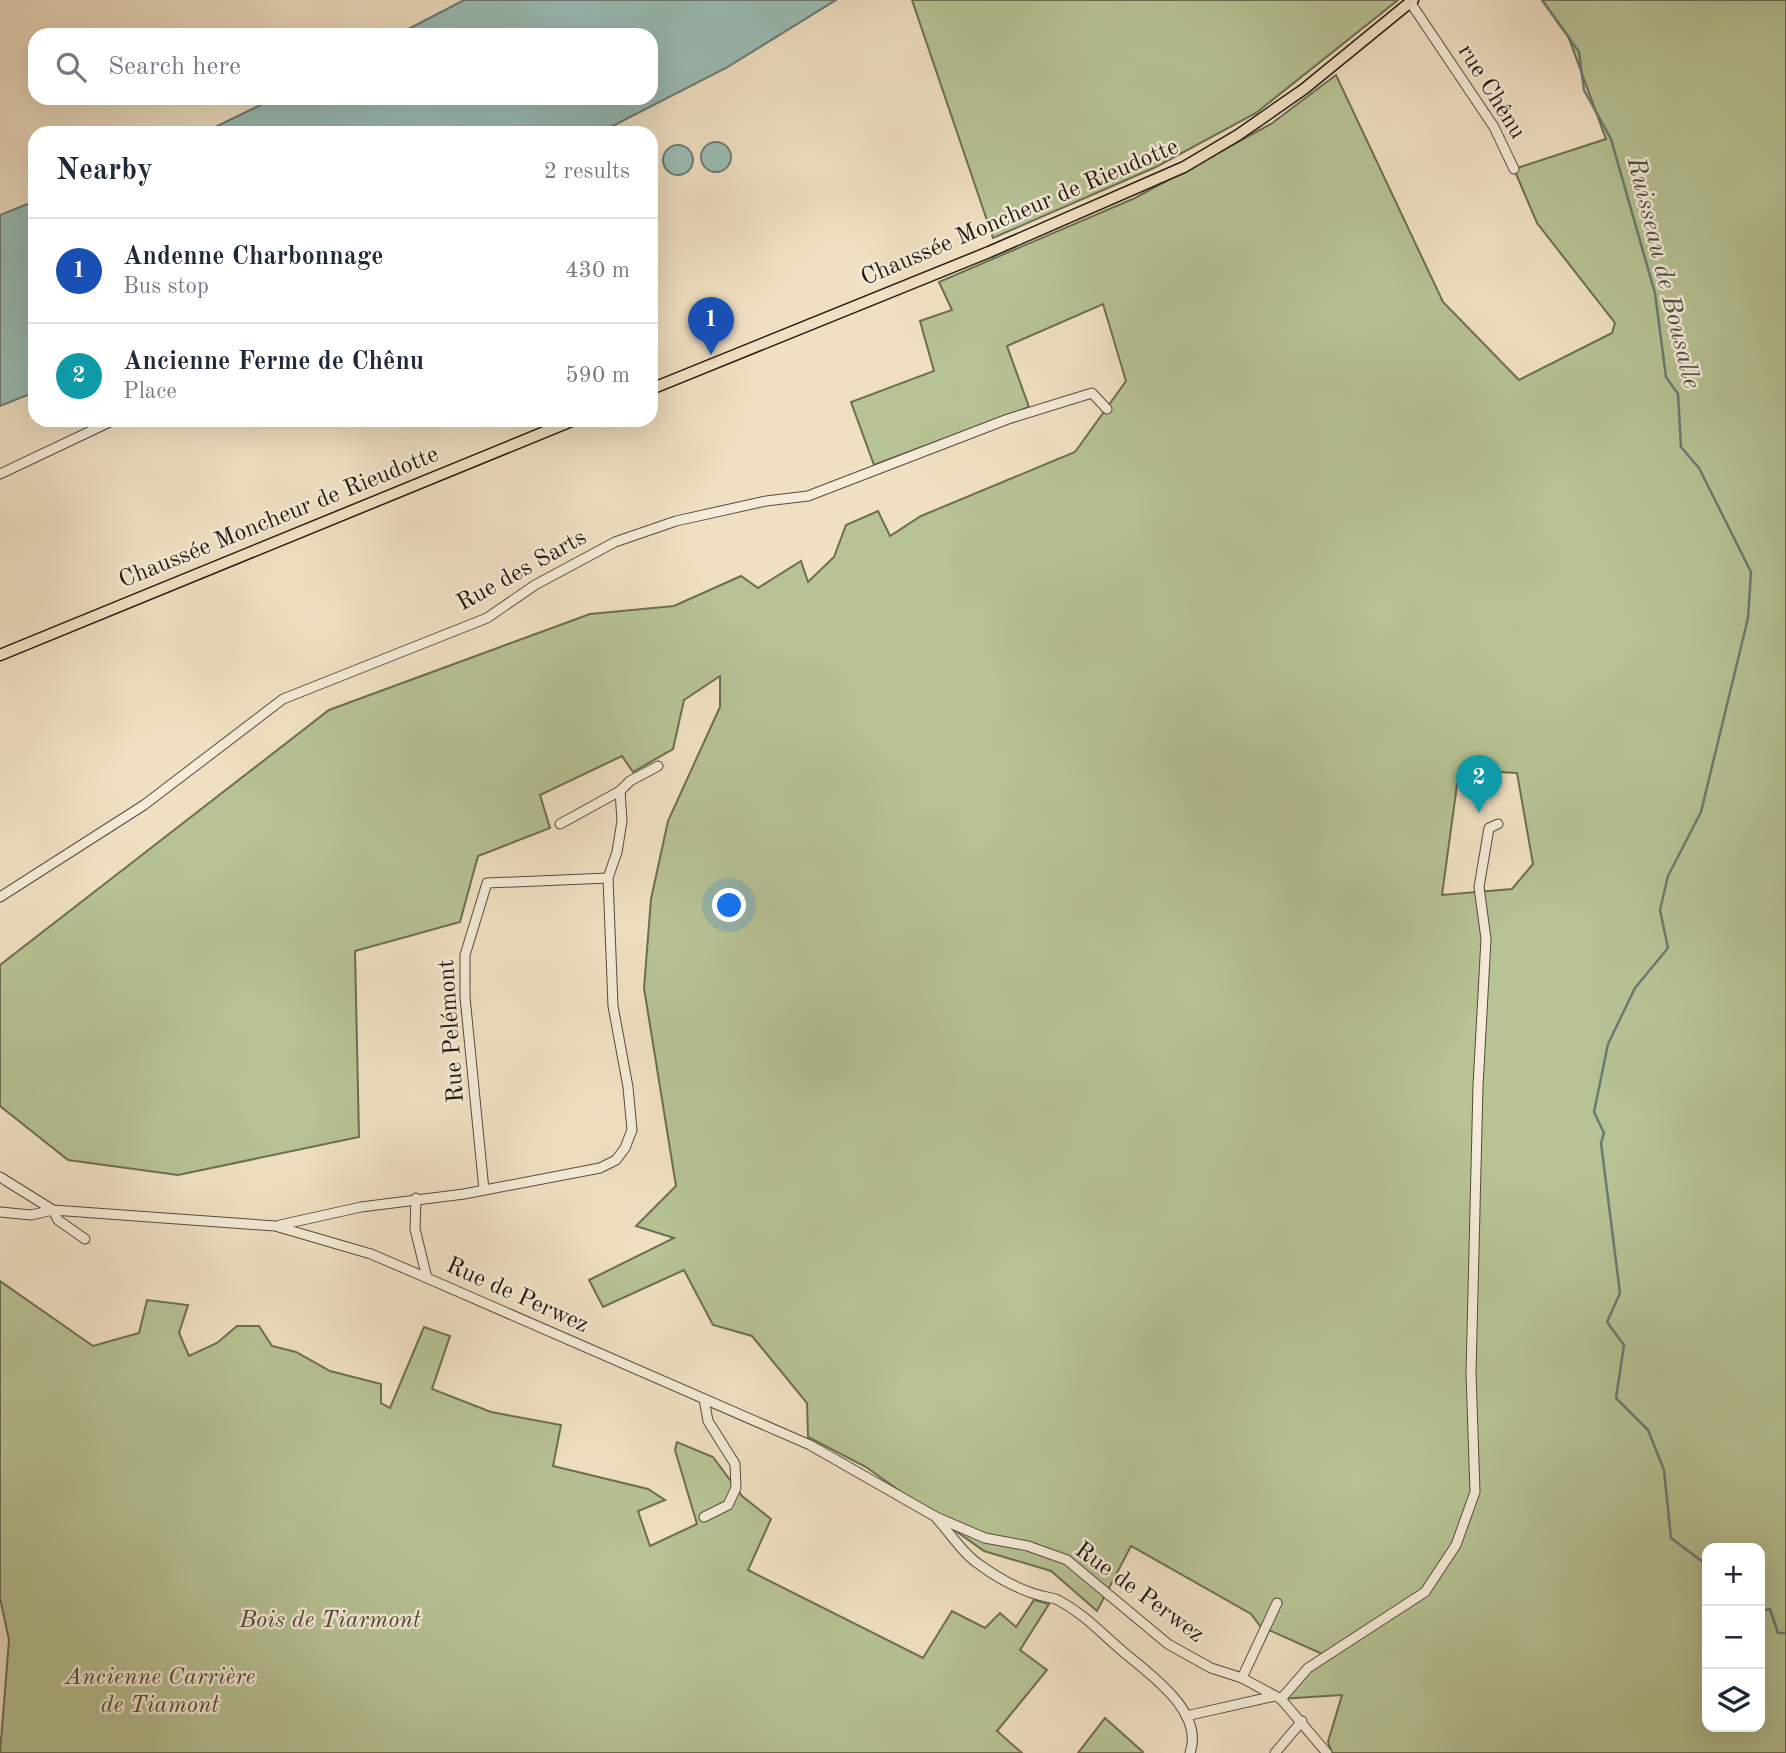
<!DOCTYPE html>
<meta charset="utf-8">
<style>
:root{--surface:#fff;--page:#f2f2f3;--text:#1f2937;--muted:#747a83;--line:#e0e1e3;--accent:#7c3aed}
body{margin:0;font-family:"Old Standard TT",serif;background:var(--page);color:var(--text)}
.controls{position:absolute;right:21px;bottom:21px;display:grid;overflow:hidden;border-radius:14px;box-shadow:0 7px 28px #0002}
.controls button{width:63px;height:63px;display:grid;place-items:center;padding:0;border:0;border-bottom:2px solid var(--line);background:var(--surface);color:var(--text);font:35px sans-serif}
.you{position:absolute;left:730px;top:906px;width:24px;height:24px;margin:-18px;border:5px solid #fff;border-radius:50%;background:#1a73e8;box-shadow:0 0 0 10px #1a73e833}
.badge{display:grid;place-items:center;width:46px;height:46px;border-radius:50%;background:var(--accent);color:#fff;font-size:23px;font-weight:700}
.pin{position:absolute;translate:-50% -58px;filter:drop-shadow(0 2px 4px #0008)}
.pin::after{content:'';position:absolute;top:37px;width:24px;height:21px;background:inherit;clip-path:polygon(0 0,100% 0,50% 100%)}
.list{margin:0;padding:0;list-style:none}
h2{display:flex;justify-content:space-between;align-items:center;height:91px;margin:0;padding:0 28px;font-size:30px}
h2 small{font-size:23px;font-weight:400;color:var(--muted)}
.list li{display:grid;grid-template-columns:46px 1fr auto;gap:21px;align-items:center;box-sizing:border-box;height:105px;padding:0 28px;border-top:2px solid var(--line)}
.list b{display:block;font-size:26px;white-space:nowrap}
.list p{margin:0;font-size:23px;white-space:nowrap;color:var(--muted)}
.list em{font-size:23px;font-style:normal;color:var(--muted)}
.icon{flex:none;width:38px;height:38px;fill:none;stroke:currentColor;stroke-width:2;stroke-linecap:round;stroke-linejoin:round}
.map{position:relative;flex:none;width:1786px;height:1753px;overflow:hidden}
.search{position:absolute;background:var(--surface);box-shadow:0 7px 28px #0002;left:28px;top:28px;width:630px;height:77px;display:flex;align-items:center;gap:18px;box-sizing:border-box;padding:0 24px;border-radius:21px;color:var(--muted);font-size:26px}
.panel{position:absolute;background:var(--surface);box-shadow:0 7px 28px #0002;left:28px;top:126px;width:630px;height:301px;border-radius:21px}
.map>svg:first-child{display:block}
.green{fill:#b7c395;stroke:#6c6e52;stroke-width:2;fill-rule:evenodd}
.water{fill:#9abdb6;stroke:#6a7b73;stroke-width:2}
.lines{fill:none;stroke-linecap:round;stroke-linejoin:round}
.stream{stroke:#6a7b73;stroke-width:2.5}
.minor-casing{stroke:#554a3c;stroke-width:11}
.major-casing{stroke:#21180f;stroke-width:13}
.minor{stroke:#f5ebd8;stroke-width:9}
.major{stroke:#f0e0c3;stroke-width:10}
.labels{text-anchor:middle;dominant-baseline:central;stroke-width:5;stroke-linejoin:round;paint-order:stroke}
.street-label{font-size:24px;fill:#21180f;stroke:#f5ebd8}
.park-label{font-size:24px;font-style:italic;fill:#4e4b37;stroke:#f5ebd8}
.water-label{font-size:26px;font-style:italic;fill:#4b5249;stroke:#f5ebd8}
</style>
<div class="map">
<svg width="1786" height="1753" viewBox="0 0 1786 1753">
<rect width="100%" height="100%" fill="#f0e0c3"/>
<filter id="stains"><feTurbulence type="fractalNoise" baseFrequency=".00286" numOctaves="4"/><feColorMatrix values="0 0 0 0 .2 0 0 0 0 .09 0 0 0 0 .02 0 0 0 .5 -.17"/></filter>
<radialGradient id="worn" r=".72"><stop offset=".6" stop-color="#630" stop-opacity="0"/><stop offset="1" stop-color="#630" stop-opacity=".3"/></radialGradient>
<!-- green -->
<g class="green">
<path d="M 912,0 L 1398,0 L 1256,113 L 1156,167 L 993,238 Z"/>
<path d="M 1542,0 L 1786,0 L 1786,1753 L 1332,1753 L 1328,1742 L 1342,1695 L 1278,1699 L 1289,1686 L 1329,1657 L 1260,1626 L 1251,1614 L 1131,1546 L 1097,1611 L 1051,1571 L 984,1551 L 866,1467 L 808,1437 L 807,1403 L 752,1336 L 713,1325 L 684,1270 L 603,1307 L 589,1280 L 674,1238 L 636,1226 L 676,1186 L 644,988 L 651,899 L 668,821 L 720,707 L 720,676 L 684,700 L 673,749 L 633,772 L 622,756 L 540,795 L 550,828 L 478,856 L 460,922 L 355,951 L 359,1137 L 178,1175 L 68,1160 L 0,1106 L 0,965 L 329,710 L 590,614 L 674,606 L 741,576 L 758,588 L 801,561 L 808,582 L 834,557 L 846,525 L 878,511 L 890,536 L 921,516 L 1075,452 L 1126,381 L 1103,304 L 1007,346 L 1029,407 L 874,465 L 851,402 L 934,371 L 920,321 L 952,310 L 939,282 L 1135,198 L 1271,124 L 1336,75 L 1443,302 L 1519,380 L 1612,333 L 1615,323 L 1537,223 L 1514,169 L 1606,139 L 1568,36 ZM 1459,770 L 1517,773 L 1533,864 L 1512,889 L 1442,895 ZM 1707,1548 L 1760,1548 L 1760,1727 L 1707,1727 Z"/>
<path d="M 0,1281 L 93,1346 L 139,1333 L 147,1300 L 188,1305 L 179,1333 L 189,1356 L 217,1343 L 237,1326 L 259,1326 L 272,1346 L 296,1352 L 330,1371 L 381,1384 L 381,1403 L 390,1408 L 424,1327 L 450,1336 L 432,1389 L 491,1412 L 561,1425 L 553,1466 L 648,1489 L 665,1500 L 638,1511 L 650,1546 L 697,1524 L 675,1450 L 677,1442 L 713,1457 L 742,1496 L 771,1519 L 748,1570 L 923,1658 L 952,1611 L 985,1628 L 1000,1613 L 1016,1627 L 1034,1600 L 1049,1604 L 1020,1650 L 1047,1670 L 997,1731 L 1022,1753 L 0,1753 L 9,1640 L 0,1598 Z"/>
<path d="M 1105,1718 L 1143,1752 L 1142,1753 L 1078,1753 Z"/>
</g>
<!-- water -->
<g class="water">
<path d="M 464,0 L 836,0 L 726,68 L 599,133 L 203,133 L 275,98 L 651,98 L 651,35 L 397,35 Z"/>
<circle cx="716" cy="157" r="15"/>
<circle cx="678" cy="160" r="15"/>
<path d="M 35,201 L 35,392 L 0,406 L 0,215 Z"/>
</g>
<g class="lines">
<!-- stream -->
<g class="stream">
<path d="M 1542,0 L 1579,52 L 1584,90 L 1611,139 L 1655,293 L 1666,377 L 1678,394 L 1681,447 L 1699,468 L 1751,572 L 1748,618 L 1701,812 L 1668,876 L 1660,910 L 1668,948 L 1635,988 L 1608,1044 L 1594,1112 L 1604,1133 L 1601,1143 L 1620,1293 L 1607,1322 L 1624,1345 L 1616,1398 L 1648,1430 L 1664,1470 L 1671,1538 L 1707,1565"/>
<path d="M 1720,1548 L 1721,1548"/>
<path d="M 1760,1611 L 1770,1609 L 1778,1633 L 1786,1633"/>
</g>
<!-- minor casing -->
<g class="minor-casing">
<g id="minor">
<path d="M 1410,2 L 1494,127 L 1514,169"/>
<path d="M 0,474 L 114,420"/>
<path d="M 560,824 L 620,791"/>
<path d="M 0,897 L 144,805 L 283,699 L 487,618 L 535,585 L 615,542 L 676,521 L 766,501 L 808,496 L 1008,419 L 1092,393 L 1107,409"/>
<path d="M 0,1177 L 53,1210 L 275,1226 L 371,1254 L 427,1278 L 810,1445 L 936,1517 L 985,1538 L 1028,1546 L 1067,1560 L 1168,1644 L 1211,1668 L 1242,1678 L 1281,1699 L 1327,1753"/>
<path d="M 484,1190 L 465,997 L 465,955 L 487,883 L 608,878"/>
<path d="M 416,1198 L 415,1229 L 427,1278"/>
<path d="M 0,1212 L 31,1215 L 53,1210 L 58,1220 L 85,1239"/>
<path d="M 280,1225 L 361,1207 L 464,1194 L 600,1168 L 616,1160 L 625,1148 L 632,1130 L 628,1087 L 613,1006 L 608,878 L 617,852 L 622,821 L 620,791 L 630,781 L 658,766"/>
<path d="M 704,1399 L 708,1421 L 735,1464 L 736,1488 L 728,1505 L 704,1517"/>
<path d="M 937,1519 C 951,1534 963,1554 980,1565 C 995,1576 1015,1587 1032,1593 C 1040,1596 1050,1597 1058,1600 C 1084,1614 1099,1631 1120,1649 C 1147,1673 1205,1710 1190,1753"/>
<path d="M 1242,1678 L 1277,1603"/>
<path d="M 1281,1699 L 1308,1668 L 1425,1592 L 1456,1545 L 1475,1492 L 1471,1373 L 1478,1086 L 1486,939 L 1479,887 L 1489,828 L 1498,824"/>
<path d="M 1186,1716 L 1275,1696"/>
<path d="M 1275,1753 L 1302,1721"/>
</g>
</g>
<!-- major casing -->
<g class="major-casing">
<g id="major">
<path d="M 651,389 L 989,252 L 1184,167 L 1238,135 L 1304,89 L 1413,0"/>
<path d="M 0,655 L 574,420"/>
</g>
</g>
<!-- minor -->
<use href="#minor" class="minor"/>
<!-- major -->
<use href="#major" class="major"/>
</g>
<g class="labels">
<!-- street labels -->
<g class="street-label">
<text transform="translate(1491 92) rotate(58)">rue Chênu</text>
<text transform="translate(1020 213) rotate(-23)">Chaussée Moncheur de Rieudotte</text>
<text transform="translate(279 518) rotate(-22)">Chaussée Moncheur de Rieudotte</text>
<text transform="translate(522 571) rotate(-29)">Rue des Sarts</text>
<text transform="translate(452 1031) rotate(-94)">Rue Pelémont</text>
<text transform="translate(517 1296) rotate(24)">Rue de Perwez</text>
<text transform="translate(1139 1593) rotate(36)">Rue de Perwez</text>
</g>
<!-- park labels -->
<g class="park-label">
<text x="330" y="1621">Bois de Tiarmont</text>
<text x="160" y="1678">Ancienne Carrière<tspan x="160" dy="28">de Tiamont</tspan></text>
</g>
<!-- water labels -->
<g class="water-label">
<text transform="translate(1663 273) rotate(76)">Ruisseau de Bousalle</text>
</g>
</g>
<rect width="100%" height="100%" filter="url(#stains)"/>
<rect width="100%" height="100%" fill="url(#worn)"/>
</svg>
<div class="controls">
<button>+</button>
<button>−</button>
<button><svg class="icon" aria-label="layers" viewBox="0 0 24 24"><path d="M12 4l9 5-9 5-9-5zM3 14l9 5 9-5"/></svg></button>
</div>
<div class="you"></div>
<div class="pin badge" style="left:711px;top:355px;background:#1a4fb4">1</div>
<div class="pin badge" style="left:1479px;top:813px;background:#0f9aa8">2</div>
<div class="search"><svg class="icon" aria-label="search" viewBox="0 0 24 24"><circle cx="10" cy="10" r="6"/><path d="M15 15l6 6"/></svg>Search here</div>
<section class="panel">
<h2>Nearby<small>2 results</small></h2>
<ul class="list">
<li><span class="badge" style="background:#1a4fb4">1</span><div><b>Andenne Charbonnage</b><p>Bus stop</p></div><em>430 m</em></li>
<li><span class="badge" style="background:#0f9aa8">2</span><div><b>Ancienne Ferme de Chênu</b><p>Place</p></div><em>590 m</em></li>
</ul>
</section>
</div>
